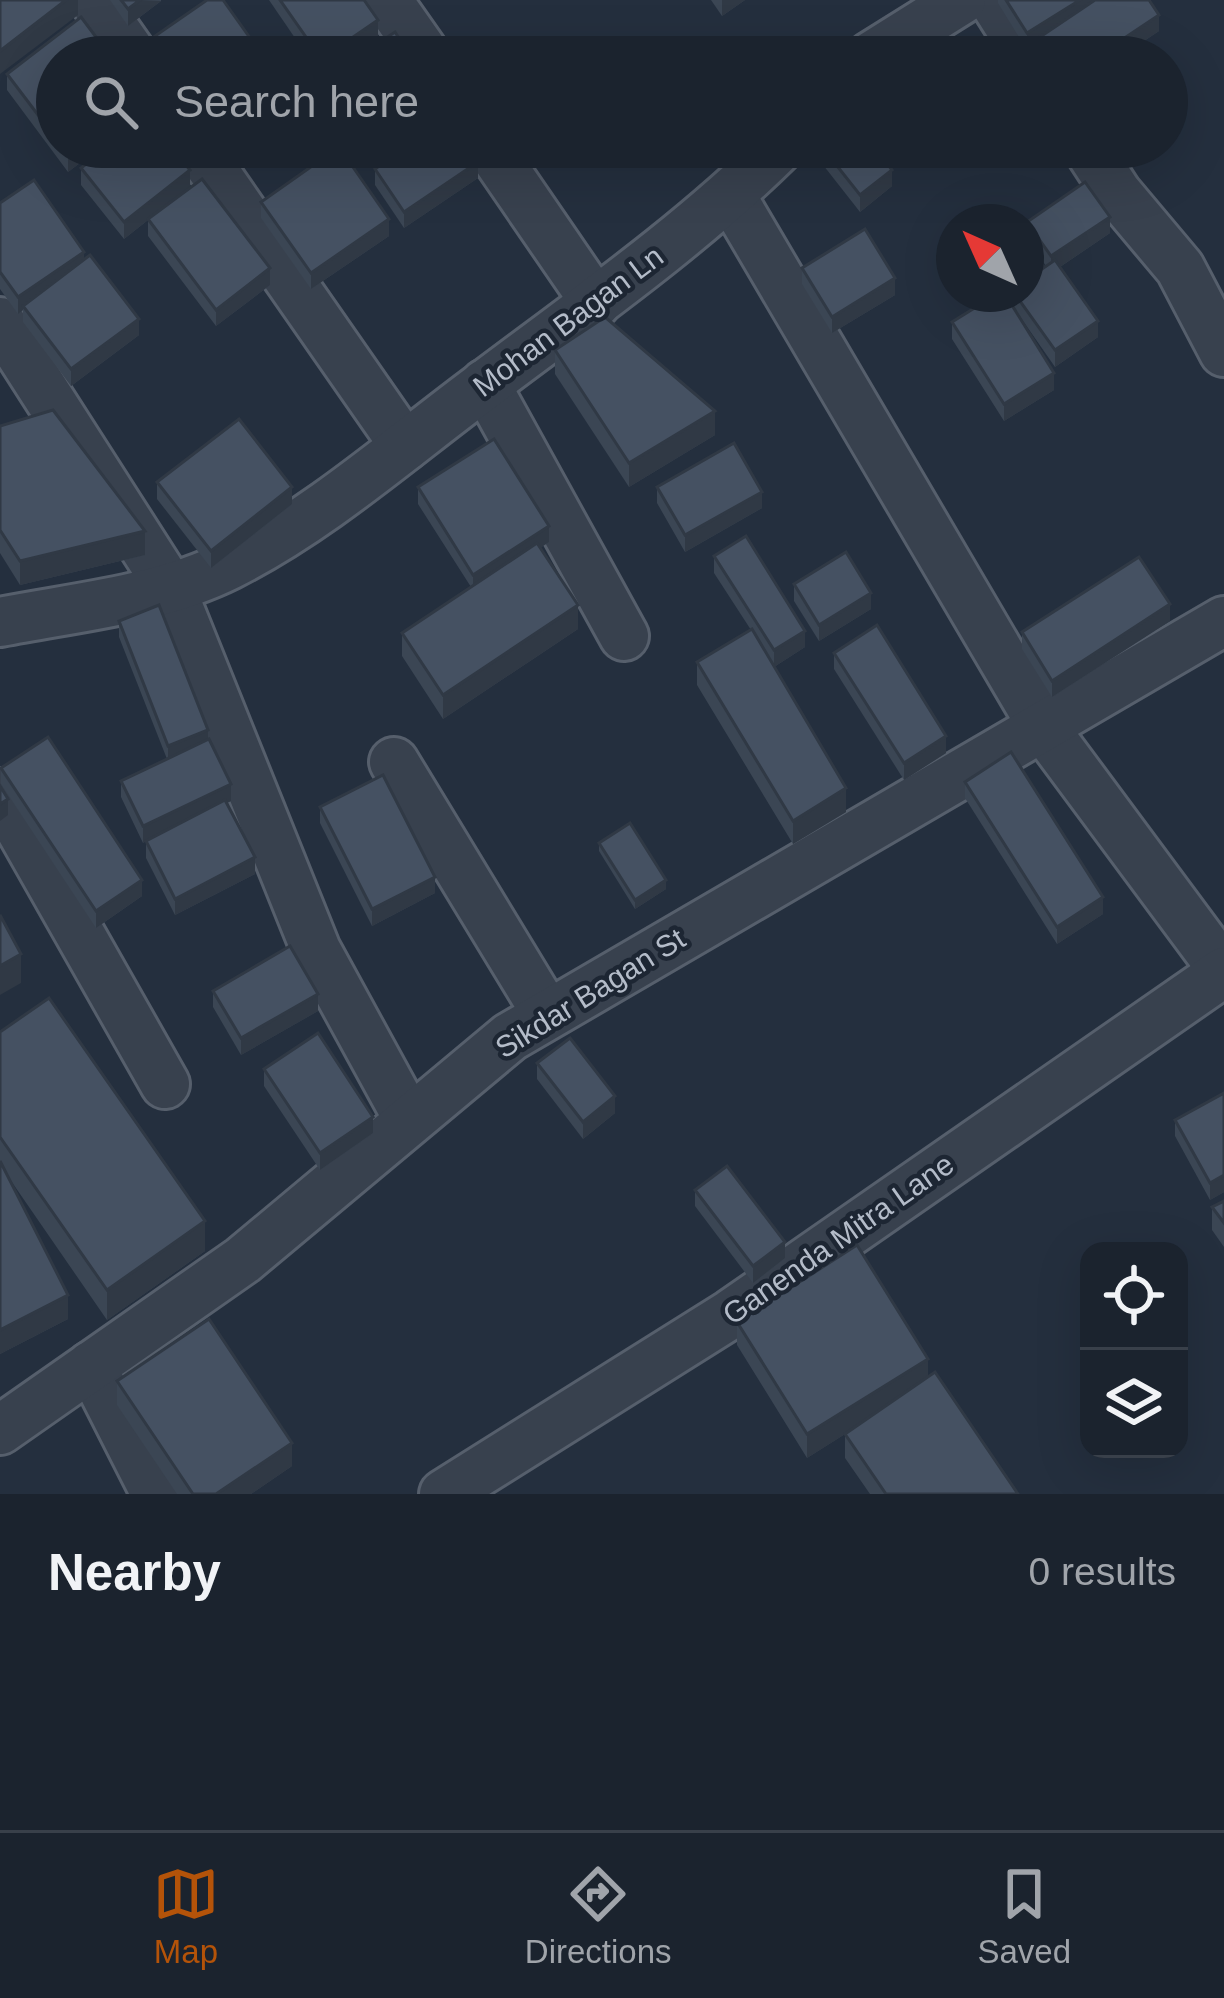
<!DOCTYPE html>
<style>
:root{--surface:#1b232e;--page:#282f3a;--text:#f1f3f6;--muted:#a0a4aa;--line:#39404a;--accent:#b45309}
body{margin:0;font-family:Arial,sans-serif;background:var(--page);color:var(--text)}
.controls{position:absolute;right:36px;bottom:36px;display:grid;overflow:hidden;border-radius:24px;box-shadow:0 12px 48px #0002}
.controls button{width:108px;height:108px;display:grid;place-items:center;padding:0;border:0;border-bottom:3px solid var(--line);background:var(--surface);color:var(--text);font:60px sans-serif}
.compass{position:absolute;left:936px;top:204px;width:108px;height:108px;border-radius:50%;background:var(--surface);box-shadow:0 12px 48px #0002;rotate:315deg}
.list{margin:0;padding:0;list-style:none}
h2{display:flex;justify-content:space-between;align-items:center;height:156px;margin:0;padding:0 48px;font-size:51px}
h2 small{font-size:39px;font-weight:400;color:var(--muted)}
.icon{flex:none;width:66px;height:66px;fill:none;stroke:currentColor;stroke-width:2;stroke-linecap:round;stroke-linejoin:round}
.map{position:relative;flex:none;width:1224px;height:1494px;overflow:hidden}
.search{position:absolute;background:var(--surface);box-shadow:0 12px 48px #0002;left:36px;right:36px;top:36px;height:132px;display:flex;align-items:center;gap:30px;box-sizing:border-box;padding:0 42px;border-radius:66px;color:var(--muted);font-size:45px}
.sheet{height:336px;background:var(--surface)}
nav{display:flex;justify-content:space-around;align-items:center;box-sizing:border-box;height:168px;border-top:3px solid var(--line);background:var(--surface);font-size:33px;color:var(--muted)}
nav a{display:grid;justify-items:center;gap:6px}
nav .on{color:var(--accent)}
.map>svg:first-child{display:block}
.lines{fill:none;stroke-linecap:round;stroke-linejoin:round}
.minor-casing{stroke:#565f6c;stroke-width:54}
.minor{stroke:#38414e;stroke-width:48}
.wall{fill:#3b4654}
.shaded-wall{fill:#303945}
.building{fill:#455162;stroke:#303945;stroke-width:3}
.labels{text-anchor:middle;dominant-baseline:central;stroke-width:9;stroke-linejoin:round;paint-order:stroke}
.street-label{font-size:30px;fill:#b4bcc9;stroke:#1d2633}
</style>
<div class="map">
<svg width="1224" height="1494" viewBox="0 0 1224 1494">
<rect width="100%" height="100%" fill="#242f3e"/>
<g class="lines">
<!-- minor casing -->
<g class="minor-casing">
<g id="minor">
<path d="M 94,0 L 134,57"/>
<path d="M 387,0 L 427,57"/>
<path d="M 993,0 L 1029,57"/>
<path d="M 870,57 L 961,0"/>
<path d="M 197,147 L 405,446"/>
<path d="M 489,147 L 596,303"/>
<path d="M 1087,147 L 1117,193 L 1180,268 L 1224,352"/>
<path d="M 731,196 L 1043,727 L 1224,971"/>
<path d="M 0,322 L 171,589 L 316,950 L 409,1120"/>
<path d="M 485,384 L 624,636"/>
<path d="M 0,622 C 76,607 159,600 229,565 C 320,519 400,448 482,387 C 584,310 689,237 780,147"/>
<path d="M 394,762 L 547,1014"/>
<path d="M 0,793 L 165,1084"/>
<path d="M 91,1366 L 156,1494"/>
<path d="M 0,1430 L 243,1260 L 510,1037 L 1224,621"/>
<path d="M 444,1494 L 731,1314 L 1224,972"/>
</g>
</g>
<!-- minor -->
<use href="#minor" class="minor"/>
</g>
<!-- wall -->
<g class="wall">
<path d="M 110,0 L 161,0 L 161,1 L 128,26 Z"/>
<path d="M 269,0 L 364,0 L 378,36 L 348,57 L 308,57 Z"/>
<path d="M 711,0 L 745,0 L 722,16 Z"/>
<path d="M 998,0 L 1149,0 L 1159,31 L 1120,57 L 1034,57 L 1034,46 L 1027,50 L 998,3 Z"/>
<path d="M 155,36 L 255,57 L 159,57 L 155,52 Z"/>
<path d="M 57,57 L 57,147 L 101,147 L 68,172 L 7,90 L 7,74 Z"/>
<path d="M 809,147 L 875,147 L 892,186 L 860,212 Z"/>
<path d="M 81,168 L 190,187 L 155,214 L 270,285 L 216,326 L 148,236 L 148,220 L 124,239 L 81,185 Z"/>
<path d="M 375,169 L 478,178 L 404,228 L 375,185 Z"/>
<path d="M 261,202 L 389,236 L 311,289 L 261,218 Z"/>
<path d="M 0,203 L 84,260 L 139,335 L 71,386 L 23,322 L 23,310 L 18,314 L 0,289 Z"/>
<path d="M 1027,222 L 1110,233 L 1060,267 L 1098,337 L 1055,367 L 1014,308 L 1054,390 L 1004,421 L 952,339 L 952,322 L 995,294 L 1026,294 L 1046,266 L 1027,238 Z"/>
<path d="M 802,268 L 895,295 L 832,333 L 802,284 Z"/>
<path d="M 555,350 L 715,435 L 629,487 L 555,374 Z"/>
<path d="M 0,426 L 145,555 L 20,585 L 0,553 Z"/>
<path d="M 157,482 L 292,504 L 211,568 L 157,499 Z"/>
<path d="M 418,487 L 549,542 L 540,548 L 578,629 L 443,719 L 402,656 L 402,633 L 471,587 L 418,504 Z"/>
<path d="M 657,487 L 762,508 L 685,552 L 657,503 Z"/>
<path d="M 714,556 L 805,647 L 774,667 L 846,812 L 793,844 L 697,685 L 697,662 L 751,630 L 714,573 Z"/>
<path d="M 794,584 L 871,609 L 819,641 L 794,601 Z"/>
<path d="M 119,621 L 208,739 L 231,801 L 227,803 L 255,874 L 175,915 L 146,858 L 146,841 L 143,843 L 121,797 L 121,781 L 167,759 L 119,637 Z"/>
<path d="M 1170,621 L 1052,697 L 1022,649 L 1022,632 Z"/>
<path d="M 834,653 L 946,753 L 904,780 L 834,669 Z"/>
<path d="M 1,768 L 142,896 L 96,928 L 1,784 Z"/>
<path d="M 965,782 L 1103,914 L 1057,944 L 965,798 Z"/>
<path d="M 320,807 L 435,893 L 372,926 L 320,823 Z"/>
<path d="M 599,843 L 666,889 L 635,909 L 599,851 Z"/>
<path d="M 213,991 L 318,1011 L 241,1055 L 213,1007 Z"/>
<path d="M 0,1032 L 205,1251 L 107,1320 L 9,1178 L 68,1319 L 0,1354 Z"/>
<path d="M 537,1063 L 615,1113 L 583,1139 L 537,1079 Z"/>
<path d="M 264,1069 L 373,1133 L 320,1170 L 264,1086 Z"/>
<path d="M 1224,1093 L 1224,1192 L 1210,1200 L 1175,1136 L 1175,1120 Z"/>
<path d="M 695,1190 L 785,1258 L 753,1283 L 695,1206 Z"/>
<path d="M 1224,1201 L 1224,1247 L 1212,1230 L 1212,1207 Z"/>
<path d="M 737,1322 L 928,1377 L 1018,1494 L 870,1494 L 845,1458 L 845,1434 L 807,1458 L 737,1345 Z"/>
<path d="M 117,1381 L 292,1466 L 251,1494 L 177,1494 L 117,1405 Z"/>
</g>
<!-- shaded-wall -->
<g class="shaded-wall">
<path d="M 66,0 L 78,0 L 78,15 L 0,74 L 0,51 Z"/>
<path d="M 140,0 L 161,1 L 128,26 L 128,9 Z"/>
<path d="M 722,0 L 745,0 L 722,16 Z"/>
<path d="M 1080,0 L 1106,0 L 1034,41 L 1034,46 L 1027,50 L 1027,33 Z"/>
<path d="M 1159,15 L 1159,31 L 1120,57 L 1096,57 Z"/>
<path d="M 378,20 L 378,36 L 348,57 L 324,57 Z"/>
<path d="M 255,45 L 255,57 L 239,57 Z"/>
<path d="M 79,147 L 101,147 L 68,172 L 68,155 Z"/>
<path d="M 381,147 L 393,147 L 381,155 Z"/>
<path d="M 478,162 L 478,178 L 404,228 L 404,212 Z"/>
<path d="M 190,170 L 190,187 L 124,239 L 124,222 Z"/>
<path d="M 892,170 L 892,186 L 860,212 L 860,195 Z"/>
<path d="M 1110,217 L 1110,233 L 1051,273 L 1051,256 Z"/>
<path d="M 389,219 L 389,236 L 311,289 L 311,273 Z"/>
<path d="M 84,252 L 84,268 L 23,306 L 23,310 L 18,314 L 18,297 Z"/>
<path d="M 270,268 L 270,285 L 216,326 L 216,310 Z"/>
<path d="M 895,278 L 895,295 L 832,333 L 832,317 Z"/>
<path d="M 139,319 L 139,335 L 71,386 L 71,369 Z"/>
<path d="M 1098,321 L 1098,337 L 1055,367 L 1055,350 Z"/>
<path d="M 1054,373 L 1054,390 L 1004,421 L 1004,404 Z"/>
<path d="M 715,411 L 715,435 L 629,487 L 629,463 Z"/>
<path d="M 292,487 L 292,504 L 211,568 L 211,551 Z"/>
<path d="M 762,492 L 762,508 L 685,552 L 685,535 Z"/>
<path d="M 549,526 L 549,542 L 473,591 L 473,575 Z"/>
<path d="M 145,531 L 145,555 L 20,585 L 20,561 Z"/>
<path d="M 871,593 L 871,609 L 819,641 L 819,625 Z"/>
<path d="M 1170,604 L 1170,621 L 1052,697 L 1052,681 Z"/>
<path d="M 578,605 L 578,629 L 443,719 L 443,695 Z"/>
<path d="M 805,631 L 805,647 L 774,667 L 774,650 Z"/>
<path d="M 208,730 L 208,746 L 168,762 L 168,746 Z"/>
<path d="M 946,736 L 946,753 L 904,780 L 904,763 Z"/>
<path d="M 231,784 L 231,801 L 143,843 L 143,826 Z"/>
<path d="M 846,788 L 846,812 L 793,844 L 793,821 Z"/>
<path d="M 8,799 L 8,815 L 0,821 L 0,804 Z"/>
<path d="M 255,857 L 255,874 L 175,915 L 175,899 Z"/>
<path d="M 435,877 L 435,893 L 372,926 L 372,909 Z"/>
<path d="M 142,880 L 142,896 L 96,928 L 96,911 Z"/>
<path d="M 666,880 L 666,889 L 635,909 L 635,900 Z"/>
<path d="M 1103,897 L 1103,914 L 1057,944 L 1057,927 Z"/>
<path d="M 21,954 L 21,983 L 0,995 L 0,966 Z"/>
<path d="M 318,994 L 318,1011 L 241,1055 L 241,1038 Z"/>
<path d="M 615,1096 L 615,1113 L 583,1139 L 583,1122 Z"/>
<path d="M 373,1117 L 373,1133 L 320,1170 L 320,1153 Z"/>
<path d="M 1224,1175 L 1224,1192 L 1210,1200 L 1210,1183 Z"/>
<path d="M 205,1221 L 205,1251 L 107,1320 L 107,1290 Z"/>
<path d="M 785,1242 L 785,1258 L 753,1283 L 753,1266 Z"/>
<path d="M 68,1295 L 68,1319 L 0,1354 L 0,1330 Z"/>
<path d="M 928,1359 L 928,1382 L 807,1458 L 807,1434 Z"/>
<path d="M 292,1443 L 292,1466 L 251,1494 L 216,1494 Z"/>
</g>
<!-- building -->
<g class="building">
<path d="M 0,0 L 66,0 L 0,51 Z"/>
<path d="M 121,0 L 140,0 L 128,9 Z"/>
<path d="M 207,0 L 223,0 L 255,45 L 239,57 L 171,57 L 155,36 Z"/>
<path d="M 280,0 L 364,0 L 378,20 L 324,57 L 320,57 Z"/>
<path d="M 1006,0 L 1080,0 L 1027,33 Z"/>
<path d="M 1095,0 L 1149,0 L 1159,15 L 1096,57 L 1044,57 L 1034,41 Z"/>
<path d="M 81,17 L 111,57 L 57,57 L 57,140 L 7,74 Z"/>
<path d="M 395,32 L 411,57 L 358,57 Z"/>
<path d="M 62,147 L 79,147 L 68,155 Z"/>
<path d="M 108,147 L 171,147 L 190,170 L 124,222 L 81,168 Z"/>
<path d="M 339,147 L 389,219 L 311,273 L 261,202 Z"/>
<path d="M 406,147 L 467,147 L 478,162 L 404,212 L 375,169 Z"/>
<path d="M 822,147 L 875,147 L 892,170 L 860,195 Z"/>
<path d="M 202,179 L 270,268 L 216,310 L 148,219 Z"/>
<path d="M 34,180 L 84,252 L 18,297 L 0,272 L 0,203 Z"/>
<path d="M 1085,182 L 1110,217 L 1051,256 L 1027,222 Z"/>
<path d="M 865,229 L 895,278 L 832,317 L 802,268 Z"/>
<path d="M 1026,240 L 1044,267 L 1026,279 Z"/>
<path d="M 90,255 L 139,319 L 71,369 L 23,306 Z"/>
<path d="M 1055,260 L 1098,321 L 1055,350 L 1015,294 L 1026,294 L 1026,280 Z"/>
<path d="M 997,294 L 1005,294 L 1054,373 L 1004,404 L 952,322 Z"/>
<path d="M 605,317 L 715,411 L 629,463 L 555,350 Z"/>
<path d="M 53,410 L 145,531 L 20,561 L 0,530 L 0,426 Z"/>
<path d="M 239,419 L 292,487 L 211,551 L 157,482 Z"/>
<path d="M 494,439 L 549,526 L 473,575 L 418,487 Z"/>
<path d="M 734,443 L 762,492 L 685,535 L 657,487 Z"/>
<path d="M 746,536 L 805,631 L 774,650 L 714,556 Z"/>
<path d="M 537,543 L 578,605 L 443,695 L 402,633 Z"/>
<path d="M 846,552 L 871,593 L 819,625 L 794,584 Z"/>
<path d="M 1139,557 L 1170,604 L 1052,681 L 1022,632 Z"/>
<path d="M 159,605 L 208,730 L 168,746 L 119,621 Z"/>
<path d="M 877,625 L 946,736 L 904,763 L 834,653 Z"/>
<path d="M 752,629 L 846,788 L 793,821 L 697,662 Z"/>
<path d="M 48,737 L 142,880 L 96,911 L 1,768 Z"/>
<path d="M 209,739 L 231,784 L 143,826 L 121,781 Z"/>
<path d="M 1011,752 L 1103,897 L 1057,927 L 965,782 Z"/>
<path d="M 383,775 L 435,877 L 372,909 L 320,807 Z"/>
<path d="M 0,786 L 8,799 L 0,804 Z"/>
<path d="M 225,800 L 255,857 L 175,899 L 146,841 Z"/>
<path d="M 630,823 L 666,880 L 635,900 L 599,843 Z"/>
<path d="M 0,915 L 21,954 L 0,966 Z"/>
<path d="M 290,946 L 318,994 L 241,1038 L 213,991 Z"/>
<path d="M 49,998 L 205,1221 L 107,1290 L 0,1137 L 0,1032 Z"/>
<path d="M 318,1033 L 373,1117 L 320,1153 L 264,1069 Z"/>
<path d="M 570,1038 L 615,1096 L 583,1122 L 537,1063 Z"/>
<path d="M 1224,1093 L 1224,1175 L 1210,1183 L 1175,1120 Z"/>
<path d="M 0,1161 L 68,1295 L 0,1330 Z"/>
<path d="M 727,1166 L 785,1242 L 753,1266 L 695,1190 Z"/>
<path d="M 1224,1201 L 1224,1223 L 1212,1207 Z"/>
<path d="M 857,1245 L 928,1359 L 807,1434 L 737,1322 Z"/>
<path d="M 209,1319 L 292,1443 L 216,1494 L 193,1494 L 117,1381 Z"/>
<path d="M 935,1372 L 1018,1494 L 886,1494 L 845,1434 Z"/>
</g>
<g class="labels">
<!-- street labels -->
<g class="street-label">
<text transform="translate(568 321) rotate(-37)">Mohan Bagan Ln</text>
<text transform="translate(590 993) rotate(-32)">Sikdar Bagan St</text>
<text transform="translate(838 1239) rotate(-35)">Ganenda Mitra Lane</text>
</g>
</g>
</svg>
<div class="controls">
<button><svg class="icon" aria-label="locate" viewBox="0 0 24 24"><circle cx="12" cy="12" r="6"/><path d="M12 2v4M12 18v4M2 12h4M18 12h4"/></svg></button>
<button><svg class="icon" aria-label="layers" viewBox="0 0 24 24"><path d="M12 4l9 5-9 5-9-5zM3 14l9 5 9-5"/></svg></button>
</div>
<svg class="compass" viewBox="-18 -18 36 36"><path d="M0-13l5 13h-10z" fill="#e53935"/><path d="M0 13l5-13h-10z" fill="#a0a4aa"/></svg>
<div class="search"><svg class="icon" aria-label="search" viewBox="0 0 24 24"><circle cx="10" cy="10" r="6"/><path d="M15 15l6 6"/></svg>Search here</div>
</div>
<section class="sheet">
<h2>Nearby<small>0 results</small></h2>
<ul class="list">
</ul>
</section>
<nav>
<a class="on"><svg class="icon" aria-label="map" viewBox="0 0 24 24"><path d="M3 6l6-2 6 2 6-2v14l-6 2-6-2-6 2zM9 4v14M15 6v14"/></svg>Map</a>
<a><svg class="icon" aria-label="directions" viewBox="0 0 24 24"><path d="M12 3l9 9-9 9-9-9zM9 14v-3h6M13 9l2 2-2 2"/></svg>Directions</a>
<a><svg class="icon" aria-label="saved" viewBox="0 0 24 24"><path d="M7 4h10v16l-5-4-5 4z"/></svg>Saved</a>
</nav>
